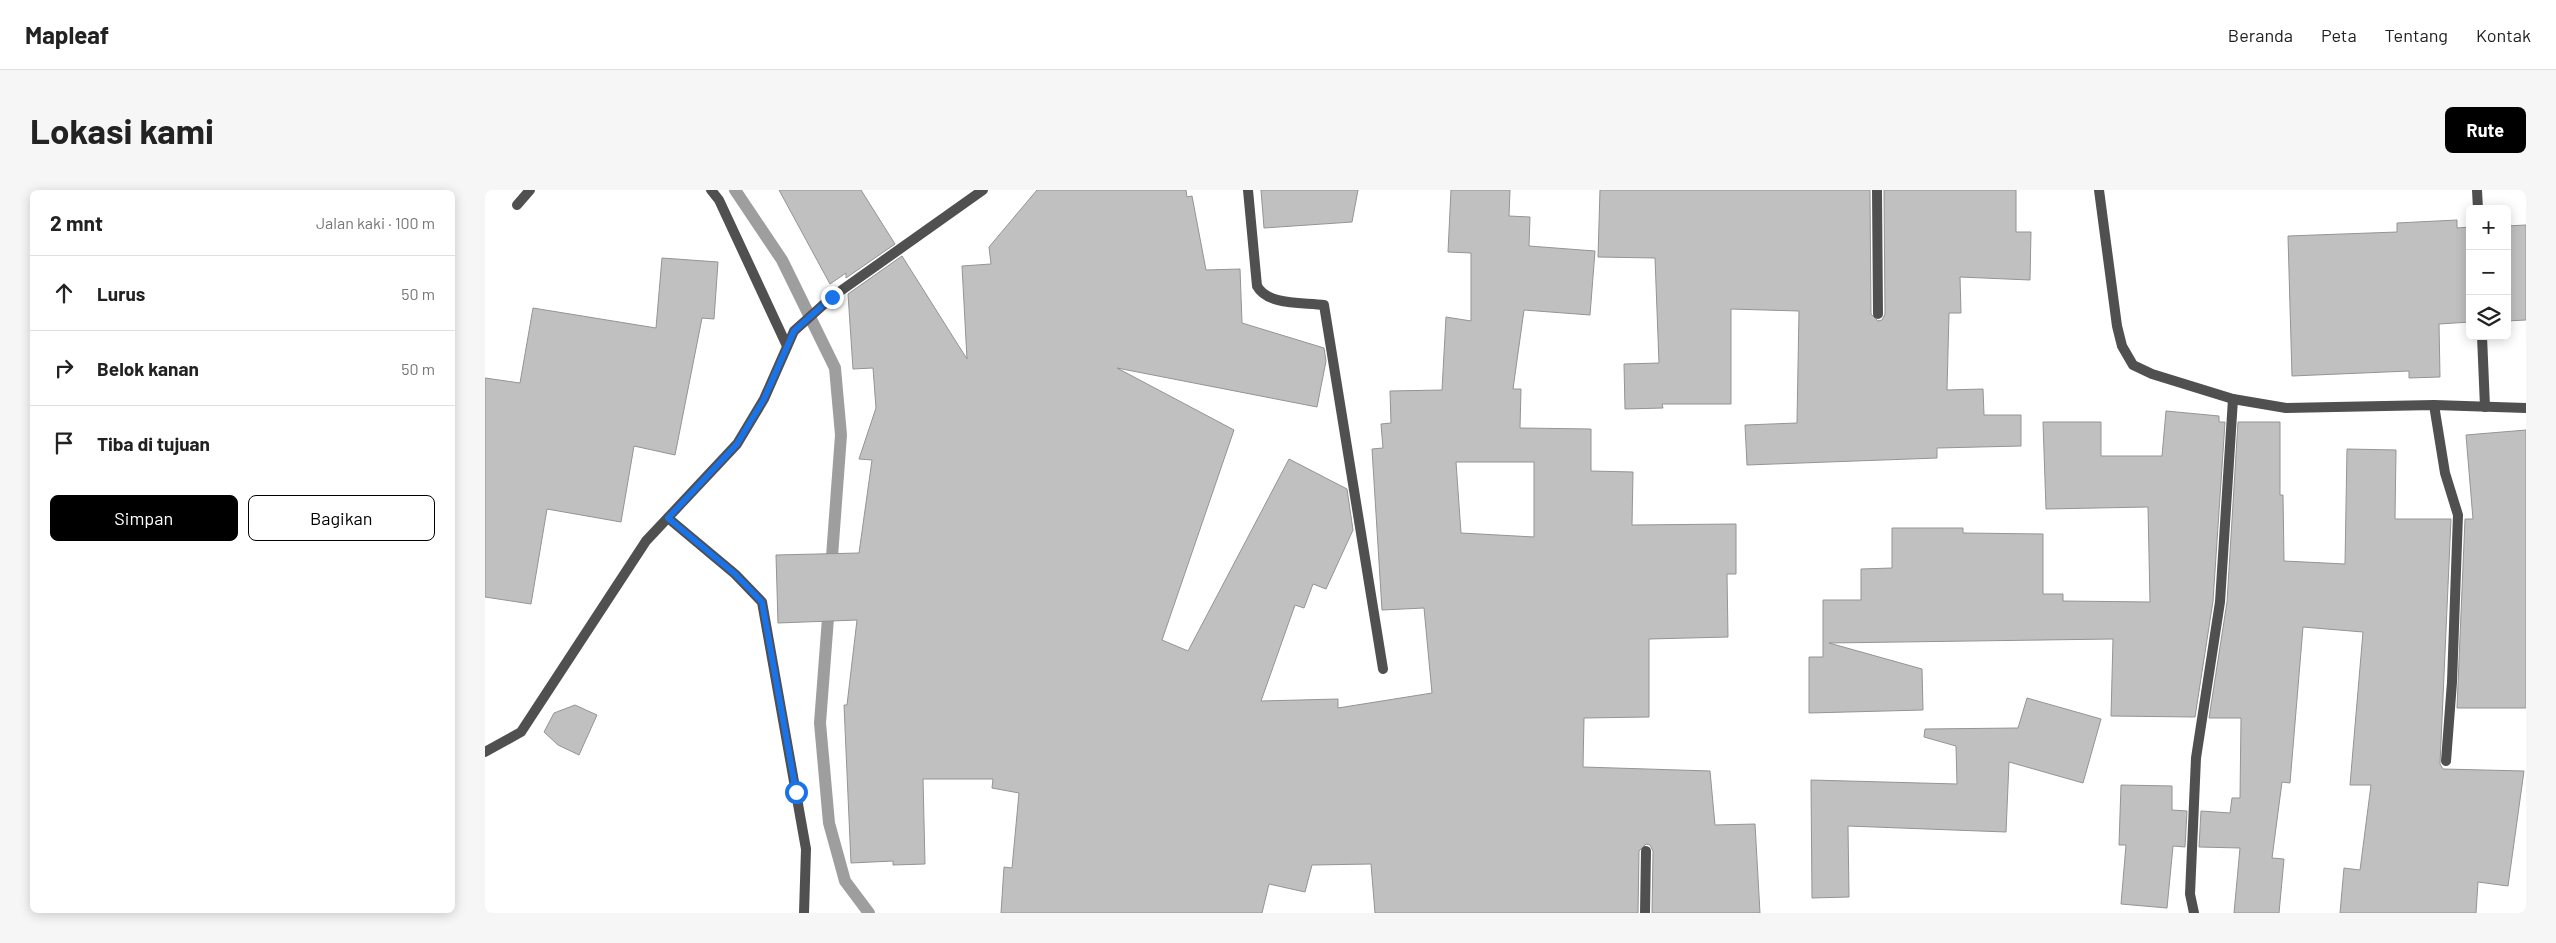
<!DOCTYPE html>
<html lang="id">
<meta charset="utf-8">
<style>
:root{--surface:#fff;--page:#f6f6f6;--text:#222;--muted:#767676;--line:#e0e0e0;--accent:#000}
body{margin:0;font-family:Barlow,sans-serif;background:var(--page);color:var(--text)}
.controls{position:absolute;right:15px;top:15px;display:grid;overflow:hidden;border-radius:8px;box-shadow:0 2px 12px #0003}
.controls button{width:45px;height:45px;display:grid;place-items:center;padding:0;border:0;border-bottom:1px solid var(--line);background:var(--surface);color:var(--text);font:25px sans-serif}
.stop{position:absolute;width:15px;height:15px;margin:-11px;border:4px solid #1a73e8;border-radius:50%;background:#fff}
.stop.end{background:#1a73e8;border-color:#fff;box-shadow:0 1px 5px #0008}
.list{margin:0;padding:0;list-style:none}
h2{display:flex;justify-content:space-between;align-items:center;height:65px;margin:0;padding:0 20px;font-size:21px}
h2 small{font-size:16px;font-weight:400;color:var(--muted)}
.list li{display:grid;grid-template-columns:32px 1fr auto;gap:15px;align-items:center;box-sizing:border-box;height:75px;padding:0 20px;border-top:1px solid var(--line)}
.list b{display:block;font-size:19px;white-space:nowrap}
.list em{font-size:16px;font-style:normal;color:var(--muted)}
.actions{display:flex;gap:10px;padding:15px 20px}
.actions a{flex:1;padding:11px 0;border:1px solid var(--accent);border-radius:8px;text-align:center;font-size:18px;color:var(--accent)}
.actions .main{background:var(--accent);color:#fff}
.icon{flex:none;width:28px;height:28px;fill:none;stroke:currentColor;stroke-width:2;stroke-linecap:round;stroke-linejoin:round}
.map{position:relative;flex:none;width:2041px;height:723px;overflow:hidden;border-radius:8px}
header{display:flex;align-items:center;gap:30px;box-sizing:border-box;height:70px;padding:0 25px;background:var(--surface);border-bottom:1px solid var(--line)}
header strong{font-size:24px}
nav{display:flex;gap:28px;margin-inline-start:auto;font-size:18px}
.intro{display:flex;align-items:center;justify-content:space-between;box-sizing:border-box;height:120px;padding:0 30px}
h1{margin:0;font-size:35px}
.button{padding:12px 22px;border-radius:8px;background:var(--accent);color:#fff;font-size:18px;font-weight:700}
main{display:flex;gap:30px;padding:0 30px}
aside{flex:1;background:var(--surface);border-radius:8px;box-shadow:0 2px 12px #0003}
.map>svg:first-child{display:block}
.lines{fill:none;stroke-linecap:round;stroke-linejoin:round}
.stream{stroke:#9e9e9e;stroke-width:12}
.building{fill:#c0c0c0;stroke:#949494;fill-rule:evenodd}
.street{stroke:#505050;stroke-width:10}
.route{stroke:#1a73e8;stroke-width:6}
</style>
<header>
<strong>Mapleaf</strong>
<nav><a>Beranda</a><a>Peta</a><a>Tentang</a><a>Kontak</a></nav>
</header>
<div class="intro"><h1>Lokasi kami</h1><a class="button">Rute</a></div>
<main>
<aside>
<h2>2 mnt<small>Jalan kaki · 100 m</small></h2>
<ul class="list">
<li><svg class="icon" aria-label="ahead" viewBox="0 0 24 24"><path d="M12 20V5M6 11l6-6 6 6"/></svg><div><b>Lurus</b></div><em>50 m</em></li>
<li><svg class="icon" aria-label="right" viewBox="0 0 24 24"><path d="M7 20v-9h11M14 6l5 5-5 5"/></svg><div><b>Belok kanan</b></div><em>50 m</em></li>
<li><svg class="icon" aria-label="arrive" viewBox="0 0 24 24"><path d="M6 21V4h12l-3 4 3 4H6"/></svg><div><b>Tiba di tujuan</b></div></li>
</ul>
<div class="actions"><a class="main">Simpan</a><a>Bagikan</a></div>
</aside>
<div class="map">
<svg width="2041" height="723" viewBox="0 0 2041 723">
<rect width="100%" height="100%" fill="#fff"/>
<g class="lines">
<!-- stream -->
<g class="stream">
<path d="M 250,0 L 297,70 L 350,178 L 356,245 L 346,380"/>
<path d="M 344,415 L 335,533 L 344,633 L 360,691 L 384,723"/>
</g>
</g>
<!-- building -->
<g class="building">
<path d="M 294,0 L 376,0 L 410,54 L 361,88 L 361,83 L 345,94 Z"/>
<path d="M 552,0 L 701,0 L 702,7 L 707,6 L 721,80 L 755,79 L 757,133 L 839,158 L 841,171 L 832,217 L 632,178 L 749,240 L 677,450 L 703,461 L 804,269 L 862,299 L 868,340 L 841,399 L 828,394 L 819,418 L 810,415 L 776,511 L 853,509 L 853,518 L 947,503 L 939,418 L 897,420 L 887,259 L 898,258 L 896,234 L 906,233 L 905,201 L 957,200 L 961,127 L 986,131 L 986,63 L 963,62 L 966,0 L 1025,0 L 1024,26 L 1045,27 L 1044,56 L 1110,61 L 1105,125 L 1039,120 L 1028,199 L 1036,199 L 1035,238 L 1106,239 L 1106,281 L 1148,282 L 1147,335 L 1251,334 L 1251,384 L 1242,384 L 1243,447 L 1164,449 L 1164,527 L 1099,528 L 1098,577 L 1225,581 L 1230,635 L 1270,634 L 1275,723 L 1167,723 L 1168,661 L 1165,655 L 1161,654 L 1154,661 L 1153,723 L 890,723 L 886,674 L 827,675 L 820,702 L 784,694 L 777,723 L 516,723 L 519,677 L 527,678 L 534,603 L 507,598 L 508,589 L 438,589 L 440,674 L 408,675 L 408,671 L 366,673 L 359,515 L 362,515 L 372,430 L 293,433 L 291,365 L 374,363 L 387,270 L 374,269 L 391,218 L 388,178 L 368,179 L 363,104 L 417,66 L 482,169 L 477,76 L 506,74 L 504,57 ZM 971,272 L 1049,272 L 1049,347 L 976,343 Z"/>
<path d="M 776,0 L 873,0 L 867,32 L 779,38 Z"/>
<path d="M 1115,0 L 1385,0 L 1386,124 L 1393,131 L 1397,130 L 1400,124 L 1399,0 L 1531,0 L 1531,42 L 1546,42 L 1545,90 L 1475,87 L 1476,123 L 1464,123 L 1462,200 L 1498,199 L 1499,225 L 1536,225 L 1536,256 L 1452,258 L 1452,268 L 1262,275 L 1260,235 L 1312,233 L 1314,121 L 1246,119 L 1246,214 L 1177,214 L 1178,218 L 1140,219 L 1139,174 L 1174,173 L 1170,68 L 1113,67 Z"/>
<path d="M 1972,30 L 1972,38 L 1985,37 L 1985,132 L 1954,134 L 1955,187 L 1924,188 L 1924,181 L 1807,186 L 1803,46 L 1912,42 L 1912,33 Z"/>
<path d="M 2041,35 L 2041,130 L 2022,131 L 2022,36 Z"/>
<path d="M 177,68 L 233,72 L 229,129 L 217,128 L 190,265 L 149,256 L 136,332 L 62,319 L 46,414 L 0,407 L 0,188 L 35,193 L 48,118 L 171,138 Z"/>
<path d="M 1681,221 L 1734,226 L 1734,232 L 1740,232 L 1728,411 L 1710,527 L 1626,526 L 1628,449 L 1344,453 L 1437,479 L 1438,520 L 1324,523 L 1324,467 L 1338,467 L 1338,410 L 1376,410 L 1376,379 L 1407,378 L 1407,338 L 1478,338 L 1478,343 L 1558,344 L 1558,404 L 1578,404 L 1578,411 L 1665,412 L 1663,317 L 1561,319 L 1558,232 L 1616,232 L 1616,266 L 1677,266 Z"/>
<path d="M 1753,232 L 1795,232 L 1795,305 L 1798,305 L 1799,371 L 1860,374 L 1862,259 L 1911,260 L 1910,329 L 1966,329 L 1955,574 L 1958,579 L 2039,581 L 2023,696 L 1993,692 L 1991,723 L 1855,723 L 1859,678 L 1875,680 L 1886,595 L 1865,595 L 1878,442 L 1818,437 L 1805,593 L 1797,592 L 1787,668 L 1799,669 L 1794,723 L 1749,723 L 1755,658 L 1714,657 L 1716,621 L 1745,623 L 1747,608 L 1755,608 L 1756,528 L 1724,528 L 1742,412 Z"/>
<path d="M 2041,240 L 2041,518 L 1972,518 L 1980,329 L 1988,329 L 1981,245 Z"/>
<path d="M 1542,508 L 1616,529 L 1598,593 L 1524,572 L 1521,642 L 1363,636 L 1364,707 L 1327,708 L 1326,590 L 1472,594 L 1471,556 L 1439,547 L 1440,539 L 1533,538 Z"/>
<path d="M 90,515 L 112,525 L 94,565 L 73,555 L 59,542 L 69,523 Z"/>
<path d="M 1636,595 L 1687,596 L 1687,620 L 1702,621 L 1700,657 L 1688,656 L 1682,718 L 1636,714 L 1641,655 L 1634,655 Z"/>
</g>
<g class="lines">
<!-- street -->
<g class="street">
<path d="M 226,0 L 234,10 L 302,156"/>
<path d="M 763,0 L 772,96 C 783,116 819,112 839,115 L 898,479"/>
<path d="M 1392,0 L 1393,124"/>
<path d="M 1614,0 L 1632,136 L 1637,156 L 1648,175 L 1667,184 L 1748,209 L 1801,218 L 1949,215 L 2041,218"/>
<path d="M 1992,0 L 1993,19"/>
<path d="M 32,15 L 45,0"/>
<path d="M 1997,146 L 2000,217"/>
<path d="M 1949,215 L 1960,283 L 1973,325 L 1967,492 L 1961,571"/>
<path d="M 183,328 L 250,384 L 277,412 L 321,659 L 319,723"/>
<path d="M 0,562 L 36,542 L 161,351 L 252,254 L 279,209 L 309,141 L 347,107 L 498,0"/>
<path d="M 1160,723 L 1161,661"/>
<path d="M 1709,723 L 1705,704 L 1711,568 L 1735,412 L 1748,209"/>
</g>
</g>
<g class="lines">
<!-- route -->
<path class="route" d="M 311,602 L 277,412 L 250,384 L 183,328 L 252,254 L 279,209 L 309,141 L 347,107"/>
</g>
</svg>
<div class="controls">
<button>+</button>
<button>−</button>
<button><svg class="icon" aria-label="layers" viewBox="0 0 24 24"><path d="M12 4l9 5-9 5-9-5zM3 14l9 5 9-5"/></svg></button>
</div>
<div class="stop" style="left:311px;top:602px"></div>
<div class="stop end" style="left:347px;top:107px"></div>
</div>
</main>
